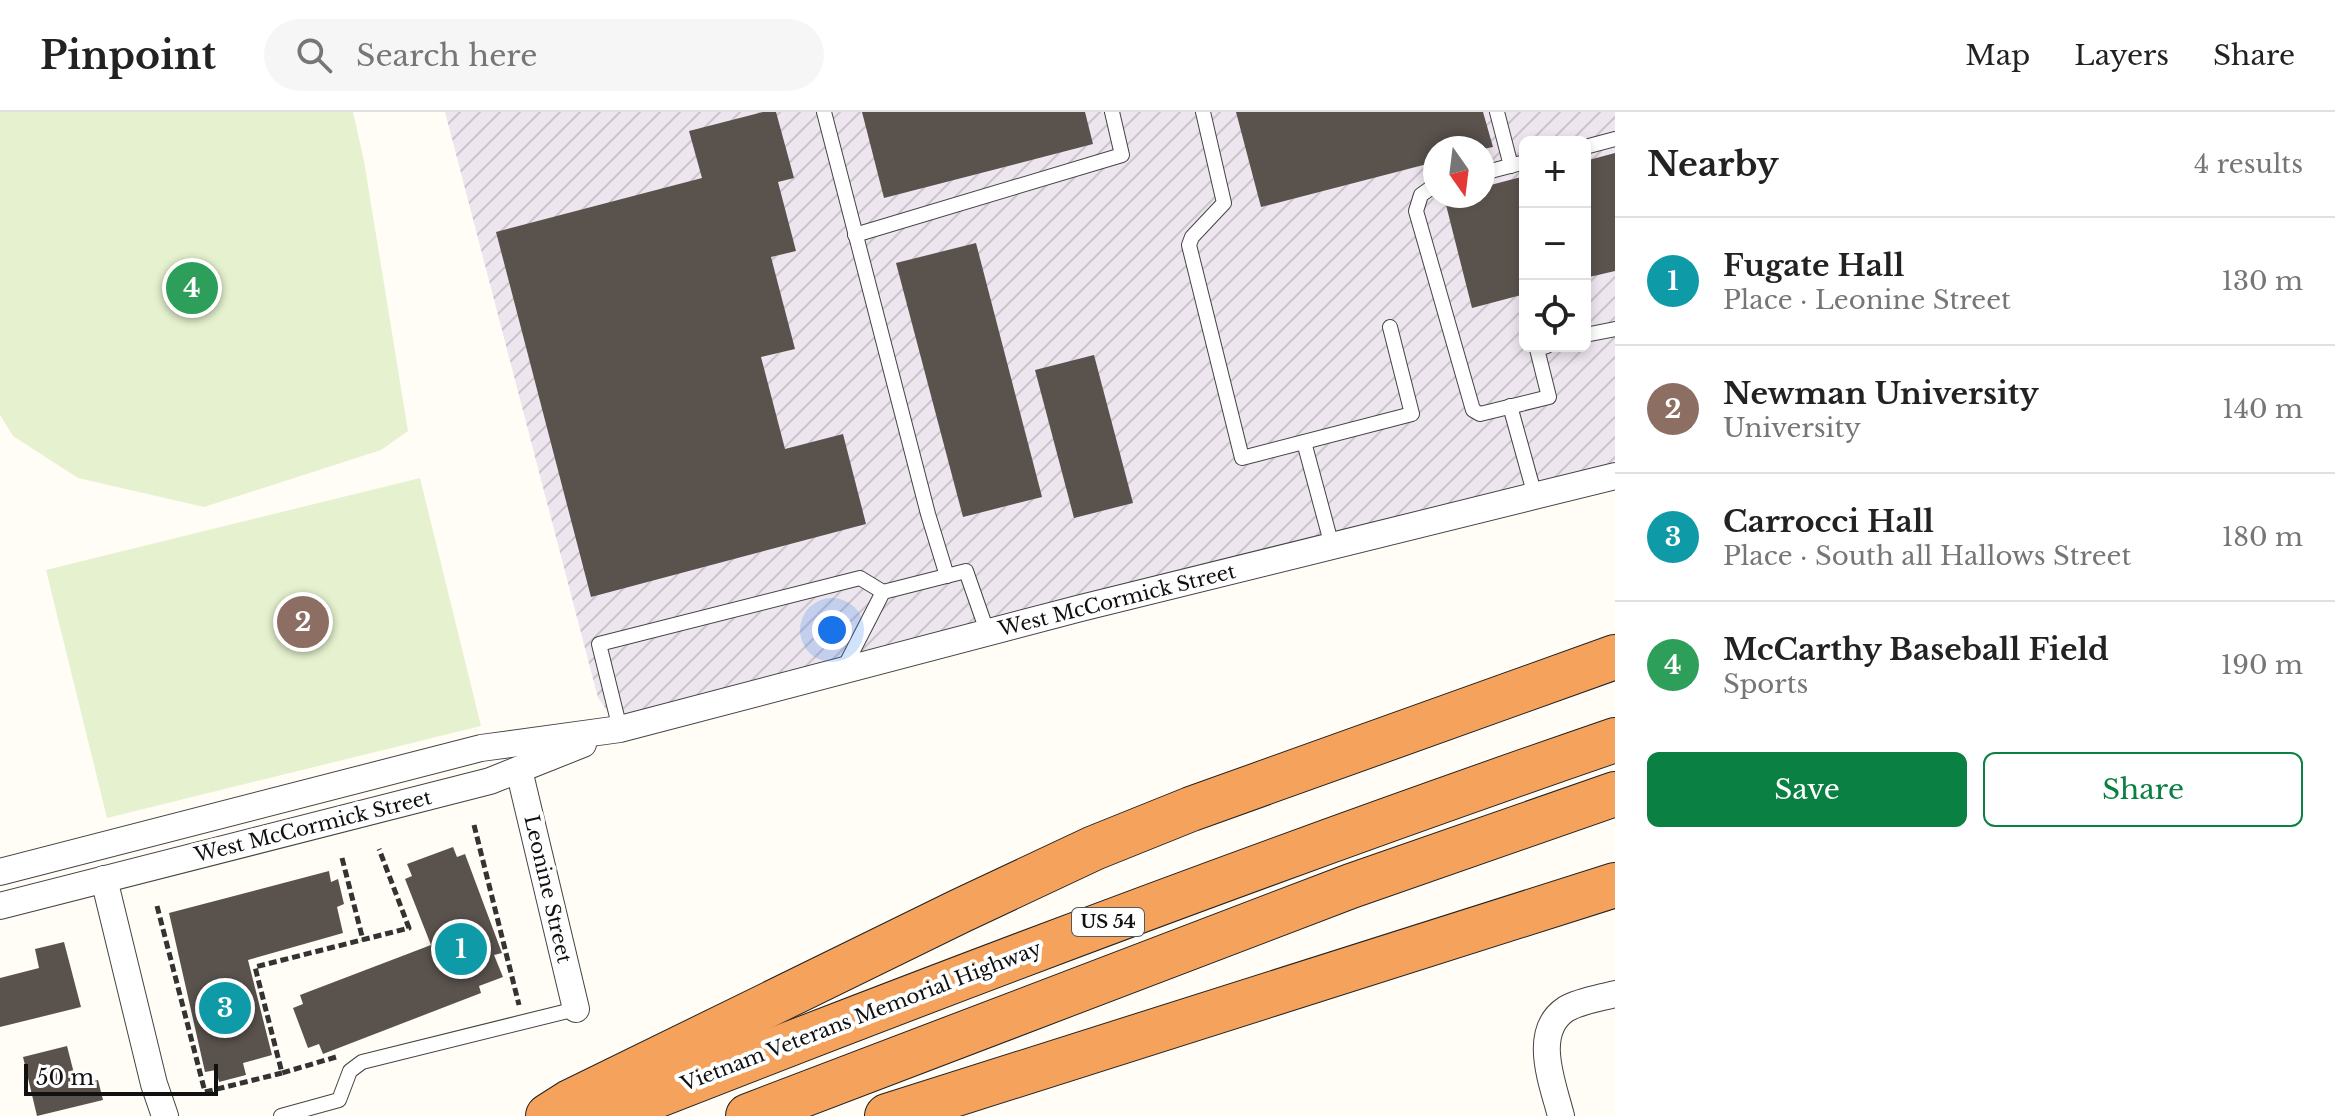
<!DOCTYPE html>
<meta charset="utf-8">
<style>
:root{--surface:#fff;--page:#f6f6f6;--text:#222;--muted:#767676;--line:#e0e0e0;--accent:#0b8043}
body{margin:0;font-family:"Libre Baskerville",serif;background:var(--page);color:var(--text)}
.controls{position:absolute;right:24px;top:24px;display:grid;overflow:hidden;border-radius:12px;box-shadow:0 4px 12px #0003}
.controls button{width:72px;height:72px;display:grid;place-items:center;padding:0;border:0;border-bottom:2px solid var(--line);background:var(--surface);color:var(--text);font:40px sans-serif}
.compass{position:absolute;left:1423px;top:24px;width:72px;height:72px;border-radius:50%;background:var(--surface);box-shadow:0 4px 12px #0003;rotate:166deg}
.scale{position:absolute;left:24px;bottom:20px;width:194px;box-sizing:border-box;padding-left:8px;border:4px solid #111;border-top:0;font-size:22px;line-height:28px;white-space:nowrap;color:#111;-webkit-text-stroke:6px #fff;paint-order:stroke}
.you{position:absolute;left:832px;top:518px;width:28px;height:28px;margin:-20px;border:6px solid #fff;border-radius:50%;background:#1a73e8;box-shadow:0 0 0 12px #1a73e833}
.badge{display:grid;place-items:center;width:52px;height:52px;border-radius:50%;background:var(--accent);color:#fff;font-size:26px;font-weight:700}
.pin{position:absolute;translate:-50% -50%;border:4px solid #fff;box-shadow:0 2px 8px #0006}
.list{margin:0;padding:0;list-style:none}
h2{display:flex;justify-content:space-between;align-items:center;height:104px;margin:0;padding:0 32px;font-size:34px}
h2 small{font-size:26px;font-weight:400;color:var(--muted)}
.list li{display:grid;grid-template-columns:52px 1fr auto;gap:24px;align-items:center;box-sizing:border-box;height:128px;padding:0 32px;border-top:2px solid var(--line)}
.list b{display:block;font-size:30px;white-space:nowrap}
.list p{margin:0;font-size:26px;white-space:nowrap;color:var(--muted)}
.list em{font-size:26px;font-style:normal;color:var(--muted)}
.actions{display:flex;gap:16px;padding:24px 32px}
.actions a{flex:1;padding:18px 0;border:2px solid var(--accent);border-radius:12px;text-align:center;font-size:28px;color:var(--accent)}
.actions .main{background:var(--accent);color:#fff}
.icon{flex:none;width:44px;height:44px;fill:none;stroke:currentColor;stroke-width:2;stroke-linecap:round;stroke-linejoin:round}
.map{position:relative;flex:none;width:1615px;height:1004px;overflow:hidden}
header{display:flex;align-items:center;gap:48px;box-sizing:border-box;height:112px;padding:0 40px;background:var(--surface);border-bottom:2px solid var(--line)}
header strong{font-size:38px}
nav{display:flex;gap:44px;margin-inline-start:auto;font-size:28px}
.search{width:560px;height:72px;background:var(--page);display:flex;align-items:center;gap:20px;box-sizing:border-box;padding:0 28px;border-radius:44px;color:var(--muted);font-size:30px}
main{display:flex}
aside{flex:1;background:var(--surface)}
.map>svg:first-child{display:block}
.industrial{fill:url(#industrial-furrows);fill-rule:evenodd}
.pitch{fill:#e6f2cf}
.building{fill:#5a524d}
.lines{fill:none;stroke-linecap:round;stroke-linejoin:round}
.service-casing{stroke:#444;stroke-width:16}
.minor-casing{stroke:#444;stroke-width:28}
.motorway-casing{stroke:#222;stroke-width:46}
.path{stroke:#333;stroke-width:5;stroke-dasharray:8 4;stroke-linecap:butt}
.service{stroke:#fff;stroke-width:14}
.minor{stroke:#fff;stroke-width:26}
.motorway{stroke:#f5a25d;stroke-width:44}
.labels{text-anchor:middle;dominant-baseline:central;stroke-width:8;stroke-linejoin:round;paint-order:stroke}
.shield{fill:#fff;stroke:#585858;stroke-width:2}
.shield-label{font-size:18px;font-weight:bold;fill:#111}
.street-label{font-size:20px;fill:#111;stroke:#fff}
</style>
<header>
<strong>Pinpoint</strong>
<div class="search"><svg class="icon" aria-label="search" viewBox="0 0 24 24"><circle cx="10" cy="10" r="6"/><path d="M15 15l6 6"/></svg>Search here</div>
<nav><a>Map</a><a>Layers</a><a>Share</a></nav>
</header>
<main>
<div class="map">
<svg width="1615" height="1004" viewBox="0 0 1615 1004">
<defs>
<pattern id="industrial-furrows" width="10" height="10" patternUnits="userSpaceOnUse" patternTransform="scale(2)"><rect width="10" height="10" fill="#eee6ef"/><path d="M-1 1l2-2M0 10L10 0M9 11l2-2" fill="none" stroke="#cbc4cc"/></pattern>
</defs>
<rect width="100%" height="100%" fill="#fffdf5"/>
<!-- industrial -->
<path class="industrial" d="M 445,0 L 1615,0 L 1615,363 L 620,617 L 598,586 ZM 1525,30 L 1585,30 L 1585,234 L 1525,234 ZM 1435,36 L 1483,36 L 1483,84 L 1435,84 Z"/>
<!-- pitch -->
<g class="pitch">
<path d="M 0,0 L 353,0 L 364,49 L 408,319 L 381,338 L 204,395 L 78,366 L 13,324 L 0,303 Z"/>
<path d="M 420,366 L 481,614 L 107,706 L 46,458 Z"/>
</g>
<!-- building -->
<g class="building">
<path d="M 763,0 L 776,0 L 794,66 L 778,70 L 796,139 L 771,145 L 795,237 L 761,245 L 785,337 L 843,322 L 866,412 L 591,485 L 496,120 L 702,66 L 689,19 Z"/>
<path d="M 862,0 L 1085,0 L 1093,32 L 884,86 Z"/>
<path d="M 1236,0 L 1483,0 L 1493,35 L 1483,37 L 1435,36 L 1435,50 L 1261,95 Z"/>
<path d="M 1615,41 L 1615,159 L 1585,166 L 1585,49 Z"/>
<path d="M 1525,64 L 1525,182 L 1472,196 L 1444,85 L 1483,84 L 1483,75 Z"/>
<path d="M 976,131 L 1042,385 L 963,405 L 896,151 Z"/>
<path d="M 1094,243 L 1133,391 L 1074,406 L 1035,258 Z"/>
<path d="M 453,735 L 457,745 L 465,742 L 502,841 L 494,843 L 503,865 L 479,874 L 481,881 L 323,942 L 319,932 L 308,936 L 293,896 L 303,892 L 300,883 L 431,833 L 405,767 L 412,764 L 407,752 Z"/>
<path d="M 329,759 L 331,770 L 338,767 L 344,792 L 337,795 L 343,821 L 248,848 L 272,943 L 243,951 L 246,963 L 219,970 L 216,958 L 205,960 L 169,801 Z"/>
<path d="M 64,830 L 81,895 L 0,915 L 0,866 L 39,856 L 35,837 Z"/>
<path d="M 67,934 L 77,973 L 98,968 L 103,988 L 37,1004 L 23,945 Z"/>
</g>
<g class="lines">
<!-- service casing -->
<g class="service-casing">
<g id="service">
<path d="M 824,0 L 928,402 L 947,464"/>
<path d="M 1203,0 L 1224,91 L 1192,125 L 1189,133 L 1242,346 L 1412,302 L 1390,215"/>
<path d="M 1497,0 L 1511,54"/>
<path d="M 1585,35 L 1615,27"/>
<path d="M 1483,61 L 1525,50"/>
<path d="M 1435,73 L 1421,83 L 1416,99 L 1473,298 L 1480,302 L 1549,285 L 1537,237 L 1547,234"/>
<path d="M 855,123 L 1122,43 L 1112,0"/>
<path d="M 1585,223 L 1615,217"/>
<path d="M 1510,294 L 1535,384"/>
<path d="M 1304,330 L 1332,434"/>
<path d="M 843,558 L 883,480 L 966,459 L 988,522"/>
<path d="M 620,617 L 599,532 L 860,466 L 883,480"/>
<path d="M 281,1004 L 339,988 L 350,959 L 362,950 L 576,897"/>
</g>
</g>
<!-- minor casing -->
<g class="minor-casing">
<g id="minor">
<path d="M 519,658 L 576,897"/>
<path d="M 0,760 L 481,636 L 620,617 L 1081,496 L 1615,364"/>
<path d="M 104,767 L 154,972 L 165,1004"/>
<path d="M 0,794 L 490,669 L 583,632"/>
<path d="M 1561,1004 C 1553,972 1531,920 1566,897 C 1580,889 1600,886 1615,882"/>
</g>
</g>
<!-- motorway casing -->
<g class="motorway-casing">
<g id="motorway">
<path d="M 548,1004 L 570,990 L 960,799 L 1094,736 L 1191,697 L 1615,545"/>
<path d="M 605,1004 C 940,872 1275,745 1615,628"/>
<path d="M 748,1004 L 1351,774 L 1615,682"/>
<path d="M 887,1004 L 1615,773"/>
</g>
</g>
<!-- path -->
<g class="path">
<path d="M 474,713 L 519,893"/>
<path d="M 342,746 L 363,828"/>
<path d="M 157,794 L 205,980 L 282,961"/>
<path d="M 336,945 L 282,961 L 255,855 L 409,816 L 379,737"/>
</g>
<!-- service -->
<use href="#service" class="service"/>
<!-- minor -->
<use href="#minor" class="minor"/>
<!-- motorway -->
<use href="#motorway" class="motorway"/>
</g>
<g class="labels">
<!-- shield labels -->
<rect class="shield" x="1072" y="796" width="72" height="28" rx="6"/>
<g class="shield-label">
<text x="1108" y="810">US 54</text>
</g>
<!-- street labels -->
<g class="street-label">
<text transform="translate(1117 488) rotate(-14)">West McCormick Street</text>
<text transform="translate(313 714) rotate(-14)">West McCormick Street</text>
<text transform="translate(548 777) rotate(77)">Leonine Street</text>
<text transform="translate(861 904) rotate(-21)">Vietnam Veterans Memorial Highway</text>
</g>
</g>
</svg>
<div class="controls">
<button>+</button>
<button>−</button>
<button><svg class="icon" aria-label="locate" viewBox="0 0 24 24"><circle cx="12" cy="12" r="6"/><path d="M12 2v4M12 18v4M2 12h4M18 12h4"/></svg></button>
</div>
<svg class="compass" viewBox="-18 -18 36 36"><path d="M0-13l5 13h-10z" fill="#e53935"/><path d="M0 13l5-13h-10z" fill="#767676"/></svg>
<div class="scale">50 m</div>
<div class="you"></div>
<div class="pin badge" style="left:461px;top:837px;background:#0f9aa8">1</div>
<div class="pin badge" style="left:303px;top:510px;background:#8d6e63">2</div>
<div class="pin badge" style="left:225px;top:896px;background:#0f9aa8">3</div>
<div class="pin badge" style="left:192px;top:176px;background:#2e9e5b">4</div>
</div>
<aside>
<h2>Nearby<small>4 results</small></h2>
<ul class="list">
<li><span class="badge" style="background:#0f9aa8">1</span><div><b>Fugate Hall</b><p>Place · Leonine Street</p></div><em>130 m</em></li>
<li><span class="badge" style="background:#8d6e63">2</span><div><b>Newman University</b><p>University</p></div><em>140 m</em></li>
<li><span class="badge" style="background:#0f9aa8">3</span><div><b>Carrocci Hall</b><p>Place · South all Hallows Street</p></div><em>180 m</em></li>
<li><span class="badge" style="background:#2e9e5b">4</span><div><b>McCarthy Baseball Field</b><p>Sports</p></div><em>190 m</em></li>
</ul>
<div class="actions"><a class="main">Save</a><a>Share</a></div>
</aside>
</main>
